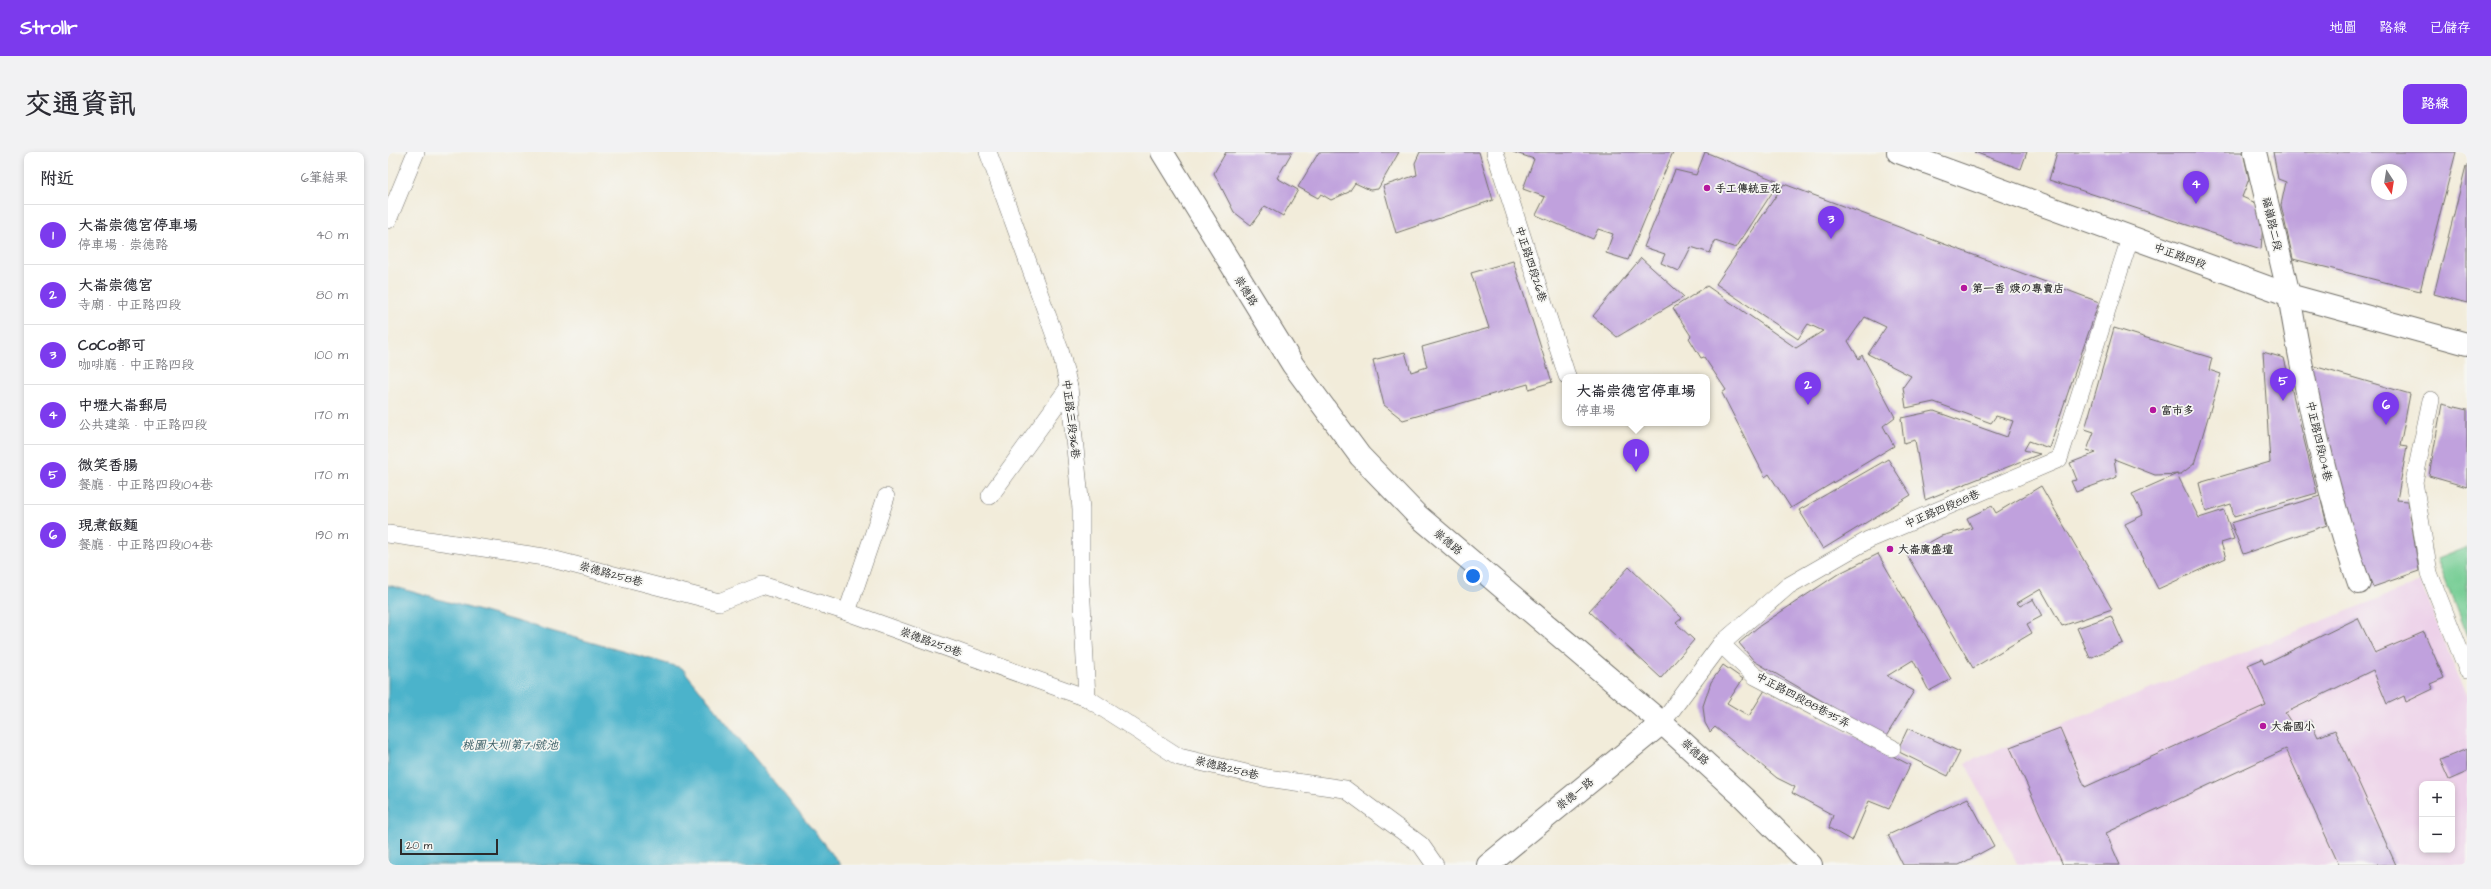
<!DOCTYPE html>
<html lang="zh-TW">
<meta charset="utf-8">
<style>
:root{--surface:#fff;--page:#f2f2f3;--text:#2b2b33;--muted:#7c7c81;--line:#e1e1e2;--accent:#7c3aed}
body{margin:0;font-family:"Architects Daughter","LXGW WenKai TC","Klee One",sans-serif;background:var(--page);color:var(--text)}
.controls{position:absolute;right:12px;bottom:12px;display:grid;overflow:hidden;border-radius:8px;box-shadow:0 2px 6px #0003}
.controls button{width:36px;height:36px;display:grid;place-items:center;padding:0;border:0;border-bottom:1px solid var(--line);background:var(--surface);color:var(--text);font:20px sans-serif}
.compass{position:absolute;left:1983px;top:12px;width:36px;height:36px;border-radius:50%;background:var(--surface);box-shadow:0 2px 6px #0003;rotate:168deg}
.scale{position:absolute;left:12px;bottom:10px;width:98px;box-sizing:border-box;padding-left:4px;border:2px solid #2b2b2b;border-top:0;font-size:11px;line-height:14px;white-space:nowrap;color:#2b2b2b;-webkit-text-stroke:3px #f6f6f2;paint-order:stroke}
.you{position:absolute;left:1085px;top:424px;width:14px;height:14px;margin:-10px;border:3px solid #fff;border-radius:50%;background:#1a73e8;box-shadow:0 0 0 6px #1a73e833}
.badge{display:grid;place-items:center;width:26px;height:26px;border-radius:50%;background:var(--accent);color:#fff;font-size:13px;font-weight:700}
.pin{position:absolute;translate:-50% -33px;filter:drop-shadow(0 1px 2px #0008)}
.pin::after{content:'';position:absolute;top:21px;width:14px;height:12px;background:inherit;clip-path:polygon(0 0,100% 0,50% 100%)}
.popup{position:absolute;left:1174px;top:222px;width:148px;height:52px;box-sizing:border-box;display:grid;place-content:center;border-radius:8px;background:var(--surface);filter:drop-shadow(0 1px 3px #0005);font-size:13px;white-space:nowrap;color:var(--muted)}
.popup b{font-size:15px;color:var(--text)}
.popup::after{content:'';position:absolute;left:50%;top:100%;margin-left:-8px;border:8px solid transparent;border-top-color:var(--surface)}
.list{margin:0;padding:0;list-style:none}
h2{display:flex;justify-content:space-between;align-items:center;height:52px;margin:0;padding:0 16px;font-size:17px}
h2 small{font-size:13px;font-weight:400;color:var(--muted)}
.list li{display:grid;grid-template-columns:26px 1fr auto;gap:12px;align-items:center;box-sizing:border-box;height:60px;padding:0 16px;border-top:1px solid var(--line)}
.list b{display:block;font-size:15px;white-space:nowrap}
.list p{margin:0;font-size:13px;white-space:nowrap;color:var(--muted)}
.list em{font-size:13px;font-style:normal;color:var(--muted)}
.map{position:relative;flex:none;width:2079px;height:713px;overflow:hidden;border-radius:8px}
header{display:flex;align-items:center;gap:24px;box-sizing:border-box;height:56px;padding:0 20px;background:var(--accent);color:#fff}
header strong{font-size:19px}
nav{display:flex;gap:22px;margin-inline-start:auto;font-size:14px}
.intro{display:flex;align-items:center;justify-content:space-between;box-sizing:border-box;height:96px;padding:0 24px}
h1{margin:0;font-size:28px}
.button{padding:10px 18px;border-radius:8px;background:var(--accent);color:#fff;font-size:14px;font-weight:700}
main{display:flex;gap:24px;padding:0 24px}
aside{flex:1;background:var(--surface);border-radius:8px;box-shadow:0 2px 6px #0003}
.map>svg:first-child{display:block}
.built{fill:#edd1e9;fill-rule:evenodd}
.green{fill:#72cc92;stroke:#4e7c5e}
.water{fill:#4cb3cb;stroke:#3c6f7b}
.building{fill:#c0a1dd;fill-rule:evenodd}
.lines{fill:none;stroke-linecap:round;stroke-linejoin:round}
.service-casing{stroke:#716f68;stroke-width:18}
.pedestrian-casing{stroke:#716f68;stroke-width:24}
.minor-casing{stroke:#716f68;stroke-width:24}
.secondary-casing{stroke:#716f68;stroke-width:24}
.service{stroke:#fff;stroke-width:17}
.pedestrian{stroke:#fff;stroke-width:22}
.minor{stroke:#fff;stroke-width:22}
.secondary{stroke:#fff;stroke-width:22}
.poi-dot{fill:#b5179e;stroke:#f6f6f2;stroke-width:1.5}
.labels{text-anchor:middle;dominant-baseline:central;stroke-width:3.5;stroke-linejoin:round;paint-order:stroke}
.poi-label{font-size:11px;font-weight:bold;fill:#2b2b2b;stroke:#f6f6f2;text-anchor:start}
.street-label{font-size:11px;fill:#2b2b2b;stroke:#f6f6f2}
.water-label{font-size:12px;font-style:italic;fill:#375b63;stroke:#f6f6f2}
</style>
<header>
<strong>Strollr</strong>
<nav><a>地圖</a><a>路線</a><a>已儲存</a></nav>
</header>
<div class="intro"><h1>交通資訊</h1><a class="button">路線</a></div>
<main>
<aside>
<h2>附近<small>6筆結果</small></h2>
<ul class="list">
<li><span class="badge">1</span><div><b>大崙崇德宮停車場</b><p>停車場 · 崇德路</p></div><em>40 m</em></li>
<li><span class="badge">2</span><div><b>大崙崇德宮</b><p>寺廟 · 中正路四段</p></div><em>80 m</em></li>
<li><span class="badge">3</span><div><b>CoCo都可</b><p>咖啡廳 · 中正路四段</p></div><em>100 m</em></li>
<li><span class="badge">4</span><div><b>中壢大崙郵局</b><p>公共建築 · 中正路四段</p></div><em>170 m</em></li>
<li><span class="badge">5</span><div><b>微笑香腸</b><p>餐廳 · 中正路四段104巷</p></div><em>170 m</em></li>
<li><span class="badge">6</span><div><b>現煮飯麵</b><p>餐廳 · 中正路四段104巷</p></div><em>190 m</em></li>
</ul>
</aside>
<div class="map">
<svg width="2079" height="713" viewBox="0 0 2079 713">
<rect width="100%" height="100%" fill="#f6f6f2"/>
<filter id="ink" filterUnits="userSpaceOnUse"><feTurbulence type="fractalNoise" baseFrequency=".025" numOctaves="2"/><feDisplacementMap in="SourceGraphic" scale="8" xChannelSelector="R" yChannelSelector="G"/><feConvolveMatrix kernelMatrix="1 2 1 2 8 2 1 2 1" color-interpolation-filters="sRGB"/></filter>
<filter id="wash" filterUnits="userSpaceOnUse"><feTurbulence type="fractalNoise" baseFrequency=".012" numOctaves="4" result="noise"/><feDisplacementMap in="SourceGraphic" scale="16" xChannelSelector="R" yChannelSelector="G"/><feGaussianBlur stdDeviation="0.9" result="paint"/><feColorMatrix in="noise" values="0 0 0 0 0 0 0 0 0 0 0 0 0 0 0 0 0 1.4 0 .05"/><feComposite in="paint" operator="in"/></filter>
<g filter="url(#wash)">
<rect width="100%" height="100%" fill="#f2ecda"/>
<!-- built -->
<path class="built" d="M 2032,430 L 2079,546 L 2079,713 L 1630,713 L 1577,611 ZM 2034,632 L 2064,632 L 2064,698 L 2034,698 Z"/>
<!-- green -->
<path class="green" d="M 2079,395 L 2079,485 L 2049,407 Z"/>
<!-- water -->
<path class="water" d="M 0,433 L 294,516 L 453,713 L 0,713 Z"/>
<g id="blocks">
<!-- building -->
<g class="building">
<path d="M 838,0 L 904,0 L 889,26 L 910,38 L 895,64 L 877,54 L 863,73 L 846,60 L 826,21 Z"/>
<path d="M 931,0 L 1011,0 L 990,37 L 982,38 L 967,31 L 961,40 L 943,48 L 933,42 L 930,46 L 910,35 Z"/>
<path d="M 1032,0 L 1091,0 L 1105,48 L 1008,81 L 995,34 L 1029,23 L 1027,11 Z"/>
<path d="M 1125,0 L 1285,0 L 1240,108 L 1218,101 L 1225,82 L 1210,77 L 1205,87 L 1148,63 L 1157,45 L 1135,37 L 1146,7 Z"/>
<path d="M 1317,0 L 1391,30 L 1348,96 L 1327,89 L 1322,101 L 1303,95 L 1291,119 L 1273,111 L 1277,102 L 1256,95 L 1287,18 L 1308,23 Z"/>
<path d="M 1586,0 L 1639,0 L 1633,17 Z"/>
<path d="M 1669,0 L 1855,0 L 1861,27 L 1854,45 L 1868,51 L 1875,72 L 1873,97 L 1661,28 Z"/>
<path d="M 1885,0 L 2068,0 L 2032,139 L 1905,107 L 1893,53 L 1898,30 L 1890,27 ZM 1989,18 L 2013,18 L 2013,42 L 1989,42 Z"/>
<path d="M 2078,14 L 2079,14 L 2079,151 L 2046,142 Z"/>
<path d="M 1396,32 L 1711,150 L 1661,296 L 1641,289 L 1636,298 L 1652,302 L 1537,348 L 1527,288 L 1516,291 L 1513,266 L 1546,259 L 1619,285 L 1625,269 L 1608,264 L 1603,271 L 1546,250 L 1518,256 L 1515,235 L 1523,224 L 1480,202 L 1498,175 L 1477,165 L 1460,189 L 1471,207 L 1474,203 L 1507,265 L 1495,274 L 1506,294 L 1403,356 L 1381,322 L 1377,325 L 1334,241 L 1338,238 L 1316,205 L 1313,206 L 1301,186 L 1303,184 L 1285,156 L 1319,134 L 1408,196 L 1435,179 L 1420,172 L 1410,187 L 1328,132 Z"/>
<path d="M 1253,106 L 1296,145 L 1229,185 L 1205,164 Z"/>
<path d="M 1125,109 L 1164,230 L 1141,237 L 1140,232 L 1015,268 L 996,253 L 985,208 L 1017,200 L 1023,220 L 1039,215 L 1034,195 L 1101,176 L 1083,121 Z"/>
<path d="M 1726,176 L 1824,206 L 1821,218 L 1833,222 L 1806,312 L 1793,322 L 1767,323 L 1726,307 L 1729,325 L 1688,340 L 1683,329 L 1689,328 L 1682,311 L 1708,301 L 1699,298 L 1706,280 L 1697,277 Z"/>
<path d="M 1875,200 L 1896,206 L 1929,341 L 1846,365 L 1843,352 L 1818,360 L 1811,331 L 1882,310 Z"/>
<path d="M 1922,213 L 2022,242 L 2012,294 L 2019,295 L 2009,348 L 2020,349 L 2031,419 L 1985,435 L 1949,342 Z"/>
<path d="M 2054,252 L 2079,258 L 2079,335 L 2041,324 Z"/>
<path d="M 1500,307 L 1523,343 L 1435,397 L 1411,358 Z"/>
<path d="M 1789,322 L 1811,366 L 1836,358 L 1846,387 L 1833,391 L 1838,406 L 1770,437 L 1737,372 L 1755,363 L 1744,342 Z"/>
<path d="M 1653,334 L 1724,457 L 1674,474 L 1653,437 L 1629,451 L 1632,454 L 1645,447 L 1654,464 L 1639,472 L 1644,481 L 1585,516 L 1519,403 L 1553,384 L 1584,376 L 1579,366 L 1604,354 L 1608,361 Z"/>
<path d="M 1932,344 L 1939,373 L 1855,402 L 1843,371 Z"/>
<path d="M 1490,402 L 1563,527 L 1541,539 L 1525,508 L 1499,524 L 1526,539 L 1497,586 L 1366,509 L 1351,491 L 1370,475 L 1450,422 Z"/>
<path d="M 1241,415 L 1294,466 L 1288,471 L 1306,488 L 1273,526 L 1201,459 Z"/>
<path d="M 1723,464 L 1735,491 L 1702,506 L 1689,476 Z"/>
<path d="M 1970,466 L 1987,501 L 2036,480 L 2056,526 L 2042,532 L 2045,537 L 2018,550 L 2016,544 L 1999,552 L 1985,518 L 1897,561 L 1906,575 L 1922,568 L 1930,585 L 1947,578 L 2008,713 L 1951,713 L 1898,597 L 1718,681 L 1732,713 L 1675,713 L 1622,595 L 1672,576 L 1697,635 L 1878,553 L 1860,513 L 1874,507 L 1876,512 Z"/>
<path d="M 1335,513 L 1355,527 L 1339,551 L 1361,564 L 1377,538 L 1522,613 L 1501,657 L 1481,649 L 1464,689 L 1441,676 L 1445,663 L 1404,641 L 1407,635 L 1389,626 L 1327,575 L 1322,580 L 1317,571 L 1315,554 L 1323,530 Z"/>
<path d="M 1520,576 L 1572,600 L 1560,624 L 1509,599 Z"/>
<path d="M 2079,597 L 2079,620 L 2061,628 L 2052,608 Z"/>
<path d="M 1580,646 L 1606,694 L 1571,713 L 1515,713 L 1500,683 Z"/>
</g>
</g>
</g>
<g filter="url(#ink)">
<use href="#blocks" fill-opacity="0" stroke="#716f68" stroke-width="1"/>
<g class="lines">
<!-- service casing -->
<g class="service-casing">
<g id="service">
<path d="M 600,0 L 672,198 L 681,235 L 693,357 L 693,431 L 699,546"/>
<path d="M 1107,0 L 1179,224"/>
<path d="M 0,68 L 28,0"/>
<path d="M 2043,248 L 2026,330 L 2041,421 L 2079,517"/>
<path d="M 602,344 L 681,235"/>
<path d="M 0,382 L 156,405 L 331,450 L 374,433 L 459,460 L 699,546 L 791,605 L 879,626 L 957,637 L 1033,693 L 1047,713"/>
<path d="M 459,460 L 498,345"/>
<path d="M 1333,492 L 1367,524 L 1504,596"/>
<path d="M 1274,571 L 1333,492 L 1400,434 L 1480,388 L 1671,307 L 1742,86"/>
</g>
</g>
<!-- pedestrian casing -->
<g class="pedestrian-casing">
<path id="pedestrian" d="M 1901,143 C 1917,240 1938,338 1971,431"/>
</g>
<!-- minor casing -->
<g class="minor-casing">
<g id="minor">
<path d="M 774,0 L 905,213 L 972,304 L 1029,363 L 1274,571 L 1356,646 L 1423,713"/>
<path d="M 1867,0 L 1901,143"/>
<path d="M 1100,713 L 1274,571"/>
</g>
</g>
<!-- secondary casing -->
<g class="secondary-casing">
<path id="secondary" d="M 1510,0 L 1901,143 L 2079,192"/>
</g>
<!-- service -->
<use href="#service" class="service"/>
<!-- pedestrian -->
<use href="#pedestrian" class="pedestrian"/>
<!-- minor -->
<use href="#minor" class="minor"/>
<!-- secondary -->
<use href="#secondary" class="secondary"/>
</g>
</g>
<!-- markers -->
<g class="poi-dot">
<circle cx="1319" cy="36" r="4"/>
<circle cx="1576" cy="136" r="4"/>
<circle cx="1765" cy="258" r="4"/>
<circle cx="1502" cy="397" r="4"/>
<circle cx="1875" cy="574" r="4"/>
</g>
<g class="labels">
<!-- poi labels -->
<g class="poi-label">
<text x="1327" y="36">手工傳統豆花</text>
<text x="1584" y="136">第一香 焿の專賣店</text>
<text x="1773" y="258">富市多</text>
<text x="1510" y="397">大崙廣盛壇</text>
<text x="1883" y="574">大崙國小</text>
</g>
<!-- street labels -->
<g class="street-label">
<text transform="translate(1884 72) rotate(77)">福嶺路二段</text>
<text transform="translate(1792 104) rotate(20)">中正路四段</text>
<text transform="translate(1143 112) rotate(72)">中正路四段26巷</text>
<text transform="translate(858 139) rotate(58)">崇德路</text>
<text transform="translate(683 267) rotate(83)">中正路三段316巷</text>
<text transform="translate(1931 289) rotate(77)">中正路四段104巷</text>
<text transform="translate(1554 357) rotate(-23)">中正路四段88巷</text>
<text transform="translate(1060 390) rotate(40)">崇德路</text>
<text transform="translate(223 422) rotate(15)">崇德路258巷</text>
<text transform="translate(543 490) rotate(20)">崇德路258巷</text>
<text transform="translate(1415 548) rotate(28)">中正路四段88巷35弄</text>
<text transform="translate(1307 600) rotate(42)">崇德路</text>
<text transform="translate(839 616) rotate(14)">崇德路258巷</text>
<text transform="translate(1187 642) rotate(-39)">崇德一路</text>
</g>
<!-- water labels -->
<g class="water-label">
<text x="122" y="593">桃園大圳第7-1號池</text>
</g>
</g>
</svg>
<div class="controls">
<button>+</button>
<button>−</button>
</div>
<svg class="compass" viewBox="-18 -18 36 36"><path d="M0-13l5 13h-10z" fill="#e53935"/><path d="M0 13l5-13h-10z" fill="#7c7c81"/></svg>
<div class="scale">20 m</div>
<div class="you"></div>
<div class="pin badge" style="left:1248px;top:320px">1</div>
<div class="popup"><b>大崙崇德宮停車場</b>停車場</div>
<div class="pin badge" style="left:1420px;top:253px">2</div>
<div class="pin badge" style="left:1443px;top:87px">3</div>
<div class="pin badge" style="left:1808px;top:52px">4</div>
<div class="pin badge" style="left:1895px;top:249px">5</div>
<div class="pin badge" style="left:1998px;top:273px">6</div>
</div>
</main>
